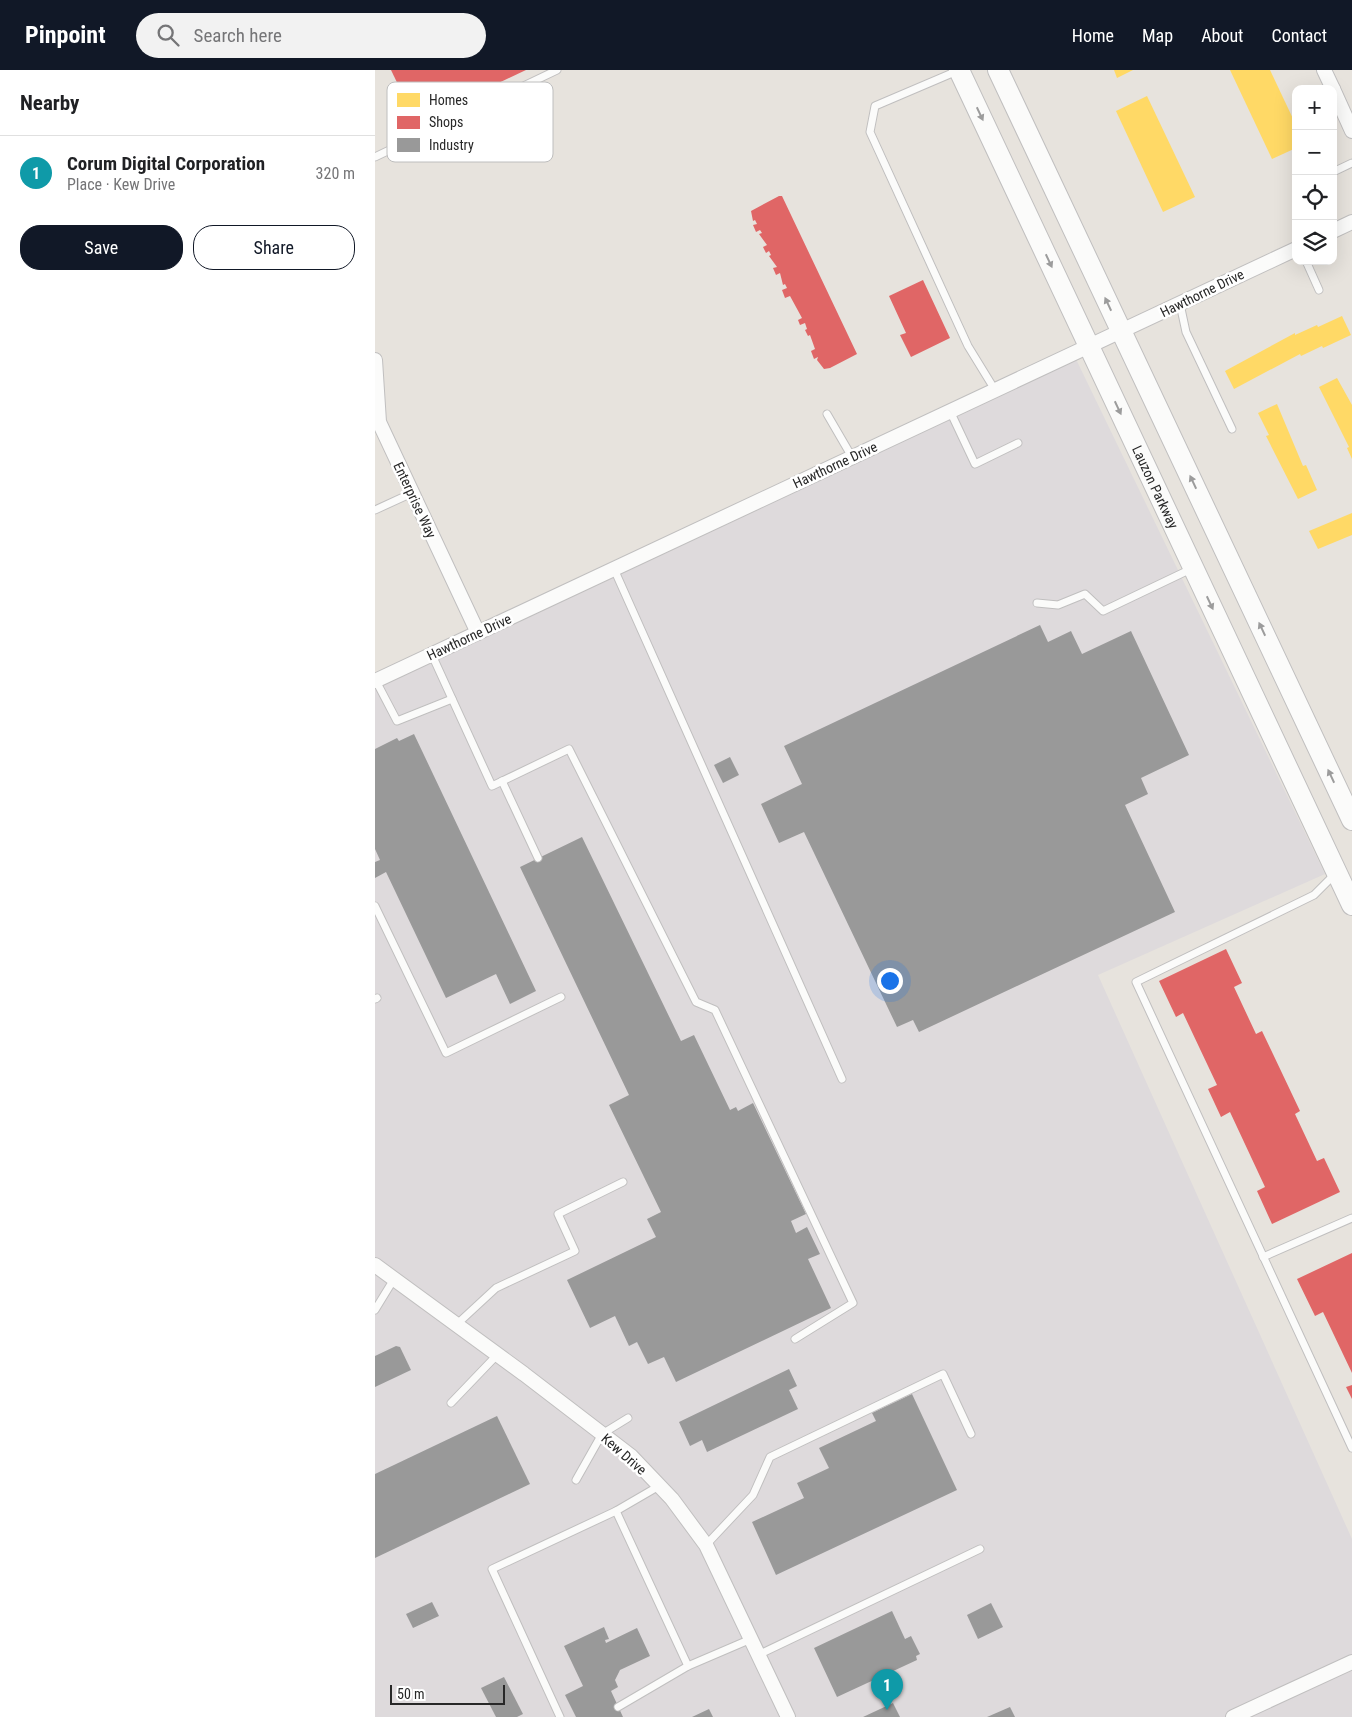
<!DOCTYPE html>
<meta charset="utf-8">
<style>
:root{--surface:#fff;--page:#f2f2f2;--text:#202124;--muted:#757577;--line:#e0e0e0;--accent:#111827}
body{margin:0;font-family:"Roboto Condensed",sans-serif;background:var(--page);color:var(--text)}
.controls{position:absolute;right:15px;top:15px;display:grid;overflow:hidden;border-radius:10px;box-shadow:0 5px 20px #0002}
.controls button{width:45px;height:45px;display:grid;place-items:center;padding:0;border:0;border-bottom:1px solid var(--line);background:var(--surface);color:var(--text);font:25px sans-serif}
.scale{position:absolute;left:15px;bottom:12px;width:115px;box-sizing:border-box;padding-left:5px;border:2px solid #282828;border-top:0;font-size:14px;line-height:18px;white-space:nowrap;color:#282828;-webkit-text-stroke:4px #fff;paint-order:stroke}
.you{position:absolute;left:514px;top:910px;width:18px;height:18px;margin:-12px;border:4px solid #fff;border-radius:50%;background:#1a73e8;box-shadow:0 0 0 8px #1a73e833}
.badge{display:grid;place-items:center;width:32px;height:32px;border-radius:50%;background:var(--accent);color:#fff;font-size:16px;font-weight:700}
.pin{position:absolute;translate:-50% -41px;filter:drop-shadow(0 1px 2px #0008)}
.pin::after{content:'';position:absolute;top:26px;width:18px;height:15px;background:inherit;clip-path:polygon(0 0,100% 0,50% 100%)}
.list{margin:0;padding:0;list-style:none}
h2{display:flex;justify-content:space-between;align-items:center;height:65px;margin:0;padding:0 20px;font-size:21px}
h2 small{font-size:16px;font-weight:400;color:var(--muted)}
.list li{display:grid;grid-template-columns:32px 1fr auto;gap:15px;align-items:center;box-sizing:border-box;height:75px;padding:0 20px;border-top:1px solid var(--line)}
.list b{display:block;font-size:19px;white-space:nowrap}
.list p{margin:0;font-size:16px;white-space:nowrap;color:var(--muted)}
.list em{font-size:16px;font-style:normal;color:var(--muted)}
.actions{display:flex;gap:10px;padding:15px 20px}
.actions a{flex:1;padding:11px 0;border:1px solid var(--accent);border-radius:20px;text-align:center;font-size:18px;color:var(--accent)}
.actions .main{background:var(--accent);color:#fff}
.icon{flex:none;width:28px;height:28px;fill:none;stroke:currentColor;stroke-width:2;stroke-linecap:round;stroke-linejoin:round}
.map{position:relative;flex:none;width:977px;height:1647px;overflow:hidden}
header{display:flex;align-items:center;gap:30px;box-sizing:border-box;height:70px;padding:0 25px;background:var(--accent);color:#fff}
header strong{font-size:24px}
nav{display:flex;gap:28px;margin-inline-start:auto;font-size:18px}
.search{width:350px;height:45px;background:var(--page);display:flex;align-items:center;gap:12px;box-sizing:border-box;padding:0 18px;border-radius:28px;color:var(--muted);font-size:19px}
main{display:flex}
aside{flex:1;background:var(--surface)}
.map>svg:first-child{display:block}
.industrial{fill:#dedadc}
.homes{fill:#ffd966}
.shops{fill:#e06666}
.industry{fill:#999}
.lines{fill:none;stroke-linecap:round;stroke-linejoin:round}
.service-casing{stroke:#c0bfbf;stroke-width:9}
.minor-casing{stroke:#c0bfbf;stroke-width:16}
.secondary-casing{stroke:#c0bfbf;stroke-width:22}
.service{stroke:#fbfbfa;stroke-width:7}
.minor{stroke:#fbfbfa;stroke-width:14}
.secondary{stroke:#fbfbfa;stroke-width:20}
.oneway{fill:#9c9c9c}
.labels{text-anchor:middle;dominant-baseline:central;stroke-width:5;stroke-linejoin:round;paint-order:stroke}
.street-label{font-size:14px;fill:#282828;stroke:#fff}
.key{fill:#fff;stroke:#bebebe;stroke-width:1}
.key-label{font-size:14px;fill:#282828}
</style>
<header>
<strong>Pinpoint</strong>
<div class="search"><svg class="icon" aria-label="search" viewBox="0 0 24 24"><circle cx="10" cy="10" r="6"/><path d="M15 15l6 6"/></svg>Search here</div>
<nav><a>Home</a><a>Map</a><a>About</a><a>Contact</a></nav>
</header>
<main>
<aside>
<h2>Nearby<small></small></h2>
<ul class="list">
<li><span class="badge" style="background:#0f9aa8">1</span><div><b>Corum Digital Corporation</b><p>Place · Kew Drive</p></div><em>320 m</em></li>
</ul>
<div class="actions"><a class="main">Save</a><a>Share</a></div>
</aside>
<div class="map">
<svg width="977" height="1647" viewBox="0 0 977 1647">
<rect width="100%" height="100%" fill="#e7e3dd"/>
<!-- industrial -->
<path class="industrial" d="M 698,283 L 950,804 L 723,905 L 977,1469 L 977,1647 L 0,1647 L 0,611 Z"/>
<!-- homes -->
<g class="homes">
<path d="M 739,0 L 758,0 L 742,8 Z"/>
<path d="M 855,0 L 895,0 L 921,55 L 921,78 L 897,89 Z"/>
<path d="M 772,26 L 820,127 L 788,142 L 741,41 Z"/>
<path d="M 967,246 L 976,265 L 948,278 L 947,276 L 926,286 L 925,284 L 859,319 L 850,301 L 920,263 L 920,265 L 942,255 L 943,257 Z"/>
<path d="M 962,308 L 977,335 L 977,389 L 972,378 L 974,377 L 944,317 Z"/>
<path d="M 902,334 L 928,396 L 931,395 L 942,420 L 923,429 L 891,366 L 894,365 L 883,343 Z"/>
<path d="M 977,443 L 977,465 L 943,479 L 934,461 Z"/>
</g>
<!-- shops -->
<g class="shops">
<path d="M 16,0 L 151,0 L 41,52 Z"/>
<path d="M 404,126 L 407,126 L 482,284 L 455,298 L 449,299 L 442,290 L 443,287 L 439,289 L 436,281 L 440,279 L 435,265 L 433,266 L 430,260 L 432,259 L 430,253 L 425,255 L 423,250 L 427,248 L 415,226 L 410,228 L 407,220 L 412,218 L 410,214 L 408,215 L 405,203 L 401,205 L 398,198 L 402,197 L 394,186 L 396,185 L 394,181 L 391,183 L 388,177 L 392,175 L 384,164 L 387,163 L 385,160 L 381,162 L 378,155 L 382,154 L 380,150 L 378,151 L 376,141 Z"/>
<path d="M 548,210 L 575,268 L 536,287 L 525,265 L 531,263 L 514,226 Z"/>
<path d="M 851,879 L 867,913 L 859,917 L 881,964 L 887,961 L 925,1041 L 920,1044 L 942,1091 L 949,1088 L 965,1122 L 897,1154 L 882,1121 L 890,1117 L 855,1042 L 846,1047 L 833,1019 L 842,1015 L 808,943 L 801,947 L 784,911 Z"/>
<path d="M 977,1183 L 977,1303 L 948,1242 L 940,1246 L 922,1209 Z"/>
<path d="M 977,1315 L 977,1329 L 971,1317 Z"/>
</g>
<!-- industry -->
<g class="industry">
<path d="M 665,555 L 673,572 L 696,561 L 707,584 L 756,561 L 814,685 L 766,708 L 773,724 L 750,735 L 800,842 L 544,962 L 538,950 L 522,957 L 429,762 L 404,773 L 386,734 L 427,714 L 409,676 Z"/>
<path d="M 39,664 L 161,921 L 135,934 L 121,904 L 71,928 L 11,802 L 0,808 L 0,792 L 5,790 L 0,779 L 0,679 L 22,668 L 24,671 Z"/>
<path d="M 355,687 L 364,705 L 348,713 L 339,695 Z"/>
<path d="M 207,767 L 306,971 L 319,965 L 355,1040 L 361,1037 L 363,1041 L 378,1033 L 431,1144 L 416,1151 L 421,1163 L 432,1157 L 445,1184 L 433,1189 L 456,1238 L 301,1312 L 289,1287 L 273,1294 L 262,1272 L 254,1276 L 240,1246 L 215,1258 L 192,1210 L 281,1167 L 272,1149 L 286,1142 L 234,1035 L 254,1025 L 145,797 Z"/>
<path d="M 21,1276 L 25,1277 L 36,1300 L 0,1317 L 0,1286 Z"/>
<path d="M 414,1299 L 422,1316 L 414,1320 L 423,1339 L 332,1382 L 327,1370 L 315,1376 L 304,1352 Z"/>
<path d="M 537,1324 L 582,1420 L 401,1505 L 377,1452 L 429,1428 L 422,1413 L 454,1398 L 444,1378 L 501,1351 L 497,1343 Z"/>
<path d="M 122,1346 L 155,1414 L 0,1488 L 0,1404 Z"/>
<path d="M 57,1532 L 64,1546 L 38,1558 L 31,1544 Z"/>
<path d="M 616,1533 L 628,1557 L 603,1569 L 592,1545 Z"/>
<path d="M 517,1541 L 530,1569 L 536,1566 L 545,1584 L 541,1586 L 542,1590 L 462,1627 L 439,1578 Z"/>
<path d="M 229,1557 L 234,1569 L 230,1570 L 231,1573 L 262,1558 L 275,1586 L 245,1600 L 240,1610 L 243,1617 L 236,1621 L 248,1647 L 201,1647 L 190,1625 L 208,1616 L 189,1576 Z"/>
<path d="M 129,1607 L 148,1644 L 142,1647 L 121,1647 L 106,1618 Z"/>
<path d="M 518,1633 L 525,1647 L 488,1647 Z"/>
<path d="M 635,1637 L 640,1647 L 612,1647 Z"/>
<path d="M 334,1639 L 338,1647 L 317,1647 Z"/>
</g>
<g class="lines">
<!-- service casing -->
<g class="service-casing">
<g id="service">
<path d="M 582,1 L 500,36 L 495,62 L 593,276 L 620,320"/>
<path d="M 0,87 L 182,0"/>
<path d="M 958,102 L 977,93"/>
<path d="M 931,191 L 944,220"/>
<path d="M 805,234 L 811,262 L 857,359"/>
<path d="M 575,341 L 600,394 L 643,373"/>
<path d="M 452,344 L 477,387"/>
<path d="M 0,440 L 37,423"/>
<path d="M 239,499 L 467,1009"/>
<path d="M 662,533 L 683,535 L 710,524 L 728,541 L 816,499"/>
<path d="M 57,585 L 117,716 L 194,679 L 321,932 L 340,940 L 478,1233 L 420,1269"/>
<path d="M 1,611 L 22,651 L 77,629"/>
<path d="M 127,711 L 163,788"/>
<path d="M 960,804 L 939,825 L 761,912 L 977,1378"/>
<path d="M 0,836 L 71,983 L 186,927"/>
<path d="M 0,929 L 2,928"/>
<path d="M 888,1187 L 977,1148"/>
<path d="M 0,1240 L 19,1209"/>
<path d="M 81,1255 L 121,1218 L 200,1181 L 183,1144 L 248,1112"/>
<path d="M 76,1333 L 122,1285"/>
<path d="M 201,1410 L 227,1364 L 253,1348"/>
<path d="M 241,1441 L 284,1416"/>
<path d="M 331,1475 L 378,1425 L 395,1387 L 568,1304 L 596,1364"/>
<path d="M 383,1585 L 605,1479"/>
<path d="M 243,1637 L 313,1596 L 376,1569"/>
<path d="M 185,1647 L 117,1499 L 241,1441 L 313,1596"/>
</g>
</g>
<!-- minor casing -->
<g class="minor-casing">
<g id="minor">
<path d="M 949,0 L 958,19"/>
<path d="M 958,19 L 977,61"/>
<path d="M 958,161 L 977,152"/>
<path d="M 0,290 L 4,352 L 103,563"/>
<path d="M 0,611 L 921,179"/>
<path d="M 0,1195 L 149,1304 L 256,1386 L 297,1429 L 331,1475 L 413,1647"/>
<path d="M 858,1647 L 977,1592"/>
</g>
</g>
<!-- secondary casing -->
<g class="secondary-casing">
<g id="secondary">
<path id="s1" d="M 584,0 L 977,835"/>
<path d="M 623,0 L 977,750"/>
</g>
</g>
<!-- service -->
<use href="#service" class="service"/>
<!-- minor -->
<use href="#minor" class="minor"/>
<!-- secondary -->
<use href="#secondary" class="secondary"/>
</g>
<!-- one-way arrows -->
<defs><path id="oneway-solid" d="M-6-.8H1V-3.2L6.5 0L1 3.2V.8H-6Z" transform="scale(1.25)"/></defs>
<g class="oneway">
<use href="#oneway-solid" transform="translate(605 44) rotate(65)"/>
<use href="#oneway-solid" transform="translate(674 191) rotate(65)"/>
<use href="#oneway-solid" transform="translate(733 234) rotate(-115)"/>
<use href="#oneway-solid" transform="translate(743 338) rotate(65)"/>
<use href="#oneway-solid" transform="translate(818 412) rotate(-115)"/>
<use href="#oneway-solid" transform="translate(835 533) rotate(65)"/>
<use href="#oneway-solid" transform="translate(887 559) rotate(-115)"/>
<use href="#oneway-solid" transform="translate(956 706) rotate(-115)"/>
</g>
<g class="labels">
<!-- street labels -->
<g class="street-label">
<text transform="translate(827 223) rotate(-26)">Hawthorne Drive</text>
<text transform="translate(460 395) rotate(-25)">Hawthorne Drive</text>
<text stroke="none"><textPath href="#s1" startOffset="461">Lauzon Parkway</textPath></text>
<text transform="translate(40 430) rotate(65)">Enterprise Way</text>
<text transform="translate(94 567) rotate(-25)">Hawthorne Drive</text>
<text transform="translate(249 1384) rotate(41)">Kew Drive</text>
</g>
</g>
<!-- legend -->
<rect x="12" y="12" width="166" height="80" rx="8" class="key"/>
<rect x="22" y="23" width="23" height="14" fill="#ffd966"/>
<rect x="22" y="46" width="23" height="13" fill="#e06666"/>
<rect x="22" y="68" width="23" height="14" fill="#999"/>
<g class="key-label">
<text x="54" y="35">Homes</text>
<text x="54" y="57">Shops</text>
<text x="54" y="80">Industry</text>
</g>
</svg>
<div class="controls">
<button>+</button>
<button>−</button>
<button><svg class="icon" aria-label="locate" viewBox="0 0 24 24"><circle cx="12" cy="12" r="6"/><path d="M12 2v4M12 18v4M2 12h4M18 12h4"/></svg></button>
<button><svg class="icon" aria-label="layers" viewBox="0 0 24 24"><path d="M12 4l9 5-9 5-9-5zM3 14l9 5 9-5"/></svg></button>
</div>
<div class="scale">50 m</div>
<div class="you"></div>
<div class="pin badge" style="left:512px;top:1640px;background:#0f9aa8">1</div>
</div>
</main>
